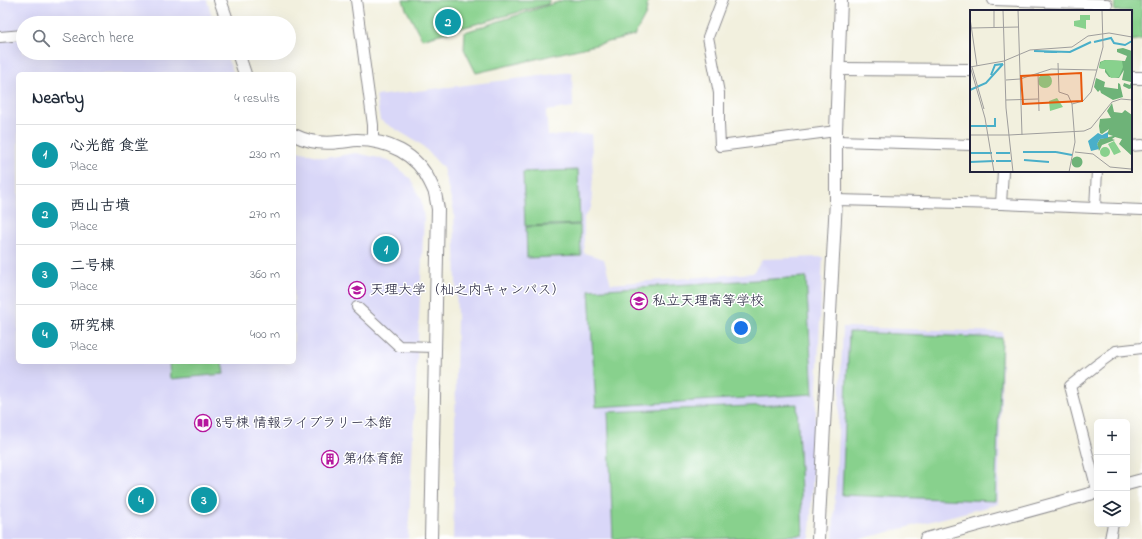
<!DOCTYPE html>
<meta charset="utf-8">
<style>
:root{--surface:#fff;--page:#f2f2f3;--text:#1f2937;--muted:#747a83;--line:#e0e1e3;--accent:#b5179e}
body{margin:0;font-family:"Indie Flower","Klee One",sans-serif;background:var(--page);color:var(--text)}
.controls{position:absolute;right:12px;bottom:12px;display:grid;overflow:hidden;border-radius:6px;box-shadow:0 4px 16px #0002}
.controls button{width:36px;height:36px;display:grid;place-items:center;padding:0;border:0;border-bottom:1px solid var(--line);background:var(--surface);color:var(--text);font:20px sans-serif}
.you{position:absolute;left:741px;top:328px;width:14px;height:14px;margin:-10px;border:3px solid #fff;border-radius:50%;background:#1a73e8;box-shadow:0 0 0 6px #1a73e833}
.badge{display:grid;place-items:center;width:26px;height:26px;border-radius:50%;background:var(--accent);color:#fff;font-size:13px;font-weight:700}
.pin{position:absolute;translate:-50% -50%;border:2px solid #fff;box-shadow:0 1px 4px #0006}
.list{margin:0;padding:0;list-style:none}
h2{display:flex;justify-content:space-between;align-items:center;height:52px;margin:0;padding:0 16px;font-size:17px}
h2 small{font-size:13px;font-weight:400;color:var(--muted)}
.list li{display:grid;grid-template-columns:26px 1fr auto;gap:12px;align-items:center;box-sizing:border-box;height:60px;padding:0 16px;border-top:1px solid var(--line)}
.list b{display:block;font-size:15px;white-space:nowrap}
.list p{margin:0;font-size:13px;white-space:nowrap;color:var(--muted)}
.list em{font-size:13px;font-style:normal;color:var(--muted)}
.icon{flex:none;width:22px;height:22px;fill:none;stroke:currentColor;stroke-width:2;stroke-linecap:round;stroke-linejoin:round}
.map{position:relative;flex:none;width:1142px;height:539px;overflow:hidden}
.search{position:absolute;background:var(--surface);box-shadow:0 4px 16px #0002;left:16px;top:16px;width:280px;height:44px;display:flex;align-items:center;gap:10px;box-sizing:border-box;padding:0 14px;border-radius:22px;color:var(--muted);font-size:15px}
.panel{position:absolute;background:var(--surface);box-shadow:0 4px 16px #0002;left:16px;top:72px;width:280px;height:292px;border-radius:6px}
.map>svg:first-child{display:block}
.built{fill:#d9d7f8}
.park{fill:#88d18d;stroke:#557a64}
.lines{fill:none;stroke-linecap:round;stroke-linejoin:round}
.minor-casing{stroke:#8a898c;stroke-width:12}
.tertiary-casing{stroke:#8a898c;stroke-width:14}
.minor{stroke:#fff;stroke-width:10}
.tertiary{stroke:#fff;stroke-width:12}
.labels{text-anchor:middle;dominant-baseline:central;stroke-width:3;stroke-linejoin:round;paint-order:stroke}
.poi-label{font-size:14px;fill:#22223b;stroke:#fff;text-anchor:start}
.inset-river{fill:none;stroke:#4aafc9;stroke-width:2}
.inset-road{fill:none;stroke:#9f9e9d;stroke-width:1}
.view{fill:#e8590c;fill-opacity:0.15;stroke:#e8590c;stroke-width:2}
.inset-edge{fill:none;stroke:#22223b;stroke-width:2}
</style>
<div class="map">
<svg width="1142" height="539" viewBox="0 0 1142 539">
<rect width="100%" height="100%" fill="#fff"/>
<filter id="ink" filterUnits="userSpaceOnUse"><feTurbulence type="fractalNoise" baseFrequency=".025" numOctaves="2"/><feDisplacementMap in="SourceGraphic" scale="8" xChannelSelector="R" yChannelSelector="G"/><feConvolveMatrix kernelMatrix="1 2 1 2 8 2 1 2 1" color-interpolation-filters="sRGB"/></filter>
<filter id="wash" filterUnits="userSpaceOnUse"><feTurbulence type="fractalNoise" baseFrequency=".012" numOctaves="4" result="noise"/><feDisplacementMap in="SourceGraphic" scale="16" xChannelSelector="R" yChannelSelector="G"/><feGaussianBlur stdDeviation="0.9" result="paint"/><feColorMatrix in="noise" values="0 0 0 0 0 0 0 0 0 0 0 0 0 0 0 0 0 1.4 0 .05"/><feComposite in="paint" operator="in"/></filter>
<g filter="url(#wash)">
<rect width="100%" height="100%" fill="#f2f0de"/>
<!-- built -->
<g class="built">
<path d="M 0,0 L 207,0 L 214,23 L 23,23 L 23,53 L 225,53 L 234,74 L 18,74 L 18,362 L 294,362 L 294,150 L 325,158 L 356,153 L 388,160 L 411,179 L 421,200 L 424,219 L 408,539 L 0,539 Z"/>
<path d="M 572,72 L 573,107 L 546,111 L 548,136 L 591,134 L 593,177 L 591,208 L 584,217 L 584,253 L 604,259 L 611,284 L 753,273 L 762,259 L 823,257 L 810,539 L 453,539 L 457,318 L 454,211 L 443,168 L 422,145 L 380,120 L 376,96 Z"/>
<path d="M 843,327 L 1003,332 L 998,504 L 861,539 L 833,539 Z"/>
</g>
<!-- park -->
<g class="park">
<path d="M 403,0 L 550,0 L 548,4 L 422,39 L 406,9 Z"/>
<path d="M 562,0 L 648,0 L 646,14 L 634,36 L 476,73 L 464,49 L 465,32 L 561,1 Z"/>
<path d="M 1115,0 L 1142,0 L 1142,39 L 1131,41 L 1131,11 L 1114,11 Z"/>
<path d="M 578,170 L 580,224 L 525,226 L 523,172 Z"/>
<path d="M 580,225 L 581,256 L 527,258 L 526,227 Z"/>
<path d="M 806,277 L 813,394 L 596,407 L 589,290 Z"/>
<path d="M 849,332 L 1002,338 L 995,501 L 842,495 Z"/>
<path d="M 169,362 L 222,362 L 224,374 L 170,379 Z"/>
<path d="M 797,404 L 803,535 L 707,539 L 613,539 L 608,412 Z"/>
</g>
</g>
<g filter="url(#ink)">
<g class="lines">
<!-- minor casing -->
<g class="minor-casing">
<g id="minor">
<path d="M 356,0 L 373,125 L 373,141"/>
<path d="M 722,0 L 708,37 L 719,93 L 719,124 L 720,146 L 836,131"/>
<path d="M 993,0 L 1107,4"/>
<path d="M 0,37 L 23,35"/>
<path d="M 837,141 L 971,145"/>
<path d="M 1131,146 L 1142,145"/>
<path d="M 836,200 L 1001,204 L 1142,210"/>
<path d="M 1001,204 L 1003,171"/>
<path d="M 1095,208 L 1097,171"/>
<path d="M 357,307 L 399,346 L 435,347"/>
<path d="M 1097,490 L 1070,386 L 1098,364 L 1116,351 L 1142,348"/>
<path d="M 1110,539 L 1113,524"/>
</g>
</g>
<!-- tertiary casing -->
<g class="tertiary-casing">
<g id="tertiary">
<path d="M 220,0 L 228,23"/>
<path d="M 238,53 L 245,74"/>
<path d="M 839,69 L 971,70"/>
<path d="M 1131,78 L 1142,78"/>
<path d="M 294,135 C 308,142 324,144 339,142 C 345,142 351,140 357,140 C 388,140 417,154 430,182 C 432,186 434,190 435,193 C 436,198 437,204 438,209 L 431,539"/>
<path d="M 1127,484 L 1142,480"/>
<path d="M 818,539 L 836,200 L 836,131 L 841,0"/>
<path d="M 926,539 L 1097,492"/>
</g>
</g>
<!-- minor -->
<use href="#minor" class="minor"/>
<!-- tertiary -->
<use href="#tertiary" class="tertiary"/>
</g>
</g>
<!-- icons -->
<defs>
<g id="university-ring" transform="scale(0.9)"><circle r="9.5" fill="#fff" stroke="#b5179e" stroke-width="1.5"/><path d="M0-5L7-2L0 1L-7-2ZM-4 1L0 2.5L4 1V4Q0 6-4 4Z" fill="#b5179e"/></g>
<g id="school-ring" transform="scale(0.9)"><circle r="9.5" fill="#fff" stroke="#b5179e" stroke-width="1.5"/><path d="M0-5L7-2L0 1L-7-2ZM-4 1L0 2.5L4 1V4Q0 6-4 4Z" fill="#b5179e"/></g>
<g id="library-ring" transform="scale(0.9)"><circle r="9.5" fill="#fff" stroke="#b5179e" stroke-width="1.5"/><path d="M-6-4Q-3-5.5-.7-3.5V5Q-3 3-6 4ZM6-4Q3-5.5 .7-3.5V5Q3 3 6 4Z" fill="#b5179e"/></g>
<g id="building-ring" transform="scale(0.9)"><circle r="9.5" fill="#fff" stroke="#b5179e" stroke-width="1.5"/><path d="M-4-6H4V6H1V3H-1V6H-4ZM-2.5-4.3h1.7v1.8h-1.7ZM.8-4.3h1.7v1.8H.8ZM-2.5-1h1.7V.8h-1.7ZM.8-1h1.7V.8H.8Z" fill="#b5179e"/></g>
</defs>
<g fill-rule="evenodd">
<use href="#university-ring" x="357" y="290"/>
<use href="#school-ring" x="639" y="301"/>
<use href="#library-ring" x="203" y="423"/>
<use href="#building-ring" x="330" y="459"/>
</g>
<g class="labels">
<!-- poi labels -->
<g class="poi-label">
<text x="370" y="290">天理大学（杣之内キャンパス）</text>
<text x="652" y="301">私立天理高等学校</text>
<text x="216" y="423">8号棟 情報ライブラリー本館</text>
<text x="343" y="459">第1体育館</text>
</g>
</g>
<!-- overview -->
<g transform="translate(970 10)">
<rect width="162" height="162" fill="#f2f0de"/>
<path d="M 110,5 L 120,5 L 120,10 L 116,10 L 116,19 L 104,16 L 104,11 L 110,10 Z" fill="#88d18d"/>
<path d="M 153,38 L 162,41 L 162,78 L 159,79 L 153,76 L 154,73 L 160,75 L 161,72 L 152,70 L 154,60 L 149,68 L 139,67 L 135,62 L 135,59 L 129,58 L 130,52 L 135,50 L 155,51 L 157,46 L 147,42 L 147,39 ZM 126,68 L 135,72 L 134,77 L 148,79 L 148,73 L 150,74 L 153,87 L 143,90 L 131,83 L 130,80 L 128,82 L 124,77 ZM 142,93 L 144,102 L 152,103 L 155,100 L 162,105 L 162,146 L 149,134 L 152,129 L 145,127 L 142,129 L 145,130 L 132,135 L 129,141 L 127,134 L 130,129 L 143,126 L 137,124 L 139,119 L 132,124 L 130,123 L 129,116 L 130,109 L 141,108 L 137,101 ZM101.5 152a5.5 5.5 0 1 1 11 0a5.5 5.5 0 1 1-11 0Z" fill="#6eb378"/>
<path d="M 136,50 L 152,51 L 153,57 L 149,67 L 141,68 L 135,59 L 129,58 L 131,52 ZM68 71a7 7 0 1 1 14 0a7 7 0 1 1-14 0ZM 87,88 L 93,97 L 80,101 L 79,91 ZM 144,131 L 151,142 L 144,145 L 138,134 ZM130 142a5 5 0 1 1 10 0a5 5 0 1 1-10 0Z" fill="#88d18d"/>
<path d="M 138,122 L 138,128 L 130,129 L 127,134 L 129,139 L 121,141 L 118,131 L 128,123 L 132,125 Z" fill="#4aafc9"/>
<path class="inset-river" d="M 124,32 L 141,28 L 144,33 L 155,35 L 162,31M 64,41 L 100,42 L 121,32M 74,42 L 87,42M 21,65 L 25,55 L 33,54M 0,80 L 16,73 L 33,54M 0,116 L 25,116 L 25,108M 53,142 L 86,142M 86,142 L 102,145M 0,143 L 22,143M 26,143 L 40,143M 54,150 L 79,152M 26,151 L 41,151M 0,152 L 24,151"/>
<path class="inset-road" d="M 33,0 L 36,98 L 43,162M 48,0 L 52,125M 0,8 L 7,56M 24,17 L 24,0M 1,18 L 49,17M 34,51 L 60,40 L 102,37 L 118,26 L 139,23 L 162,27M 88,53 L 89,82 L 98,85 L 102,94M 0,56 L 15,108 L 24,162M 0,57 L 34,51M 2,57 L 14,99M 68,63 L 69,101M 36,70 L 50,69 L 81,59 L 127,60M 36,90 L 68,89M 0,125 L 39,125M 39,125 L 114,121 L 121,118 L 142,92 L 151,89 L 162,90M 105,142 L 123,144 L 140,157 L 161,159M 99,162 L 105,132 L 102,94 L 113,91 L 121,82 L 133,37 L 132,0"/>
<path class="view" d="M 111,63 L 112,91 L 53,94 L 51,66 Z"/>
<rect width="162" height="162" class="inset-edge"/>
</g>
</svg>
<div class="controls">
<button>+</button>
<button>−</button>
<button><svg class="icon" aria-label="layers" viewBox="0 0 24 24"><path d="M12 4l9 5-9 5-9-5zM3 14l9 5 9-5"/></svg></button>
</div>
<div class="you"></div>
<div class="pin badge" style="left:386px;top:249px;background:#0f9aa8">1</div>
<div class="pin badge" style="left:448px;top:22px;background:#0f9aa8">2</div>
<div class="pin badge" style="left:204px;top:500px;background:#0f9aa8">3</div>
<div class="pin badge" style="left:141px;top:500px;background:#0f9aa8">4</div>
<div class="search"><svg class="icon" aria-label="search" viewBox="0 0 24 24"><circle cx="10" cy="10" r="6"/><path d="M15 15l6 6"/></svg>Search here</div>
<section class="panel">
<h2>Nearby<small>4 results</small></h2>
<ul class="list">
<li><span class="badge" style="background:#0f9aa8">1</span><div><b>心光館 食堂</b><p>Place</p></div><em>230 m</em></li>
<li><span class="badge" style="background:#0f9aa8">2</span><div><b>西山古墳</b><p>Place</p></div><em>270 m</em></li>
<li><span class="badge" style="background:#0f9aa8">3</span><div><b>二号棟</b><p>Place</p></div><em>360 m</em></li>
<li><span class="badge" style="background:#0f9aa8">4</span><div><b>研究棟</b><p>Place</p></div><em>400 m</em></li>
</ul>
</section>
</div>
